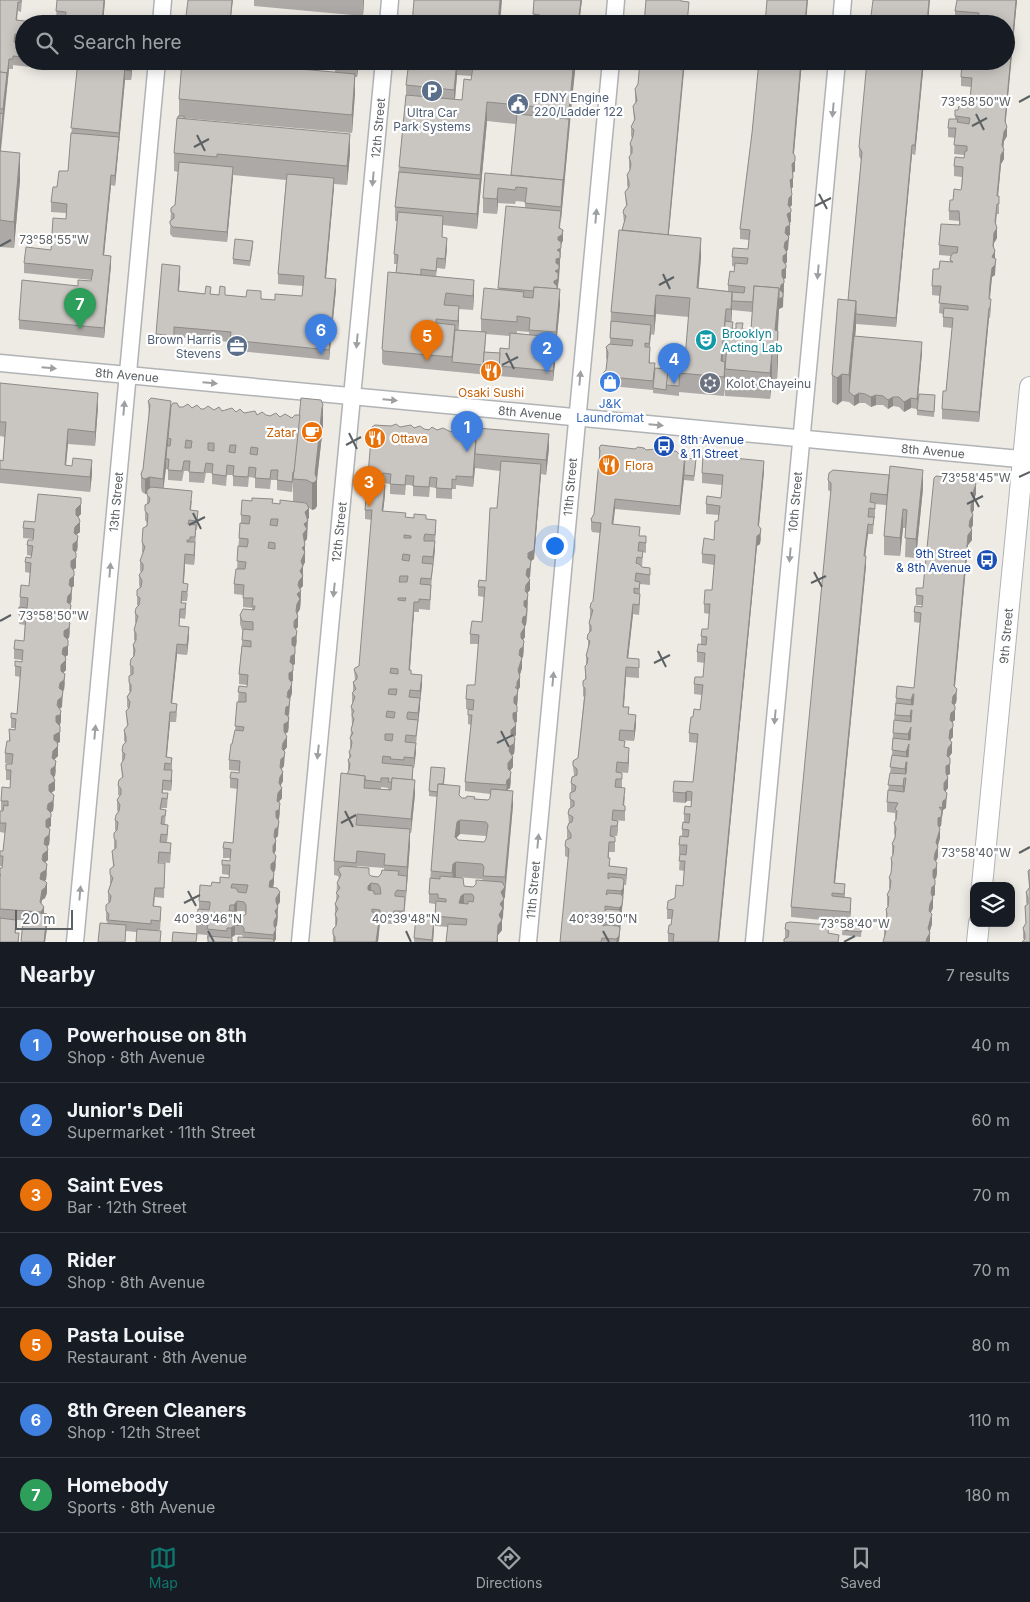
<!DOCTYPE html>
<meta charset="utf-8">
<style>
:root{--surface:#171b24;--page:#20242c;--text:#f1f3f6;--muted:#9ea1a6;--line:#363941;--accent:#0f766e}
body{margin:0;font-family:Inter,sans-serif;background:var(--page);color:var(--text)}
.controls{position:absolute;right:15px;bottom:15px;display:grid;overflow:hidden;border-radius:10px;box-shadow:0 2px 12px #0003}
.controls button{width:45px;height:45px;display:grid;place-items:center;padding:0;border:0;border-bottom:1px solid var(--line);background:var(--surface);color:var(--text);font:25px sans-serif}
.scale{position:absolute;left:15px;bottom:12px;width:58px;box-sizing:border-box;padding-left:5px;border:2px solid #5c6164;border-top:0;font-size:14px;line-height:18px;white-space:nowrap;color:#5c6164;-webkit-text-stroke:4px #fff;paint-order:stroke}
.you{position:absolute;left:554px;top:545px;width:18px;height:18px;margin:-12px;border:4px solid #fff;border-radius:50%;background:#1a73e8;box-shadow:0 0 0 8px #1a73e833}
.badge{display:grid;place-items:center;width:32px;height:32px;border-radius:50%;background:var(--accent);color:#fff;font-size:16px;font-weight:700}
.pin{position:absolute;translate:-50% -41px;filter:drop-shadow(0 1px 2px #0008)}
.pin::after{content:'';position:absolute;top:26px;width:18px;height:15px;background:inherit;clip-path:polygon(0 0,100% 0,50% 100%)}
.list{margin:0;padding:0;list-style:none}
h2{display:flex;justify-content:space-between;align-items:center;height:65px;margin:0;padding:0 20px;font-size:21px}
h2 small{font-size:16px;font-weight:400;color:var(--muted)}
.list li{display:grid;grid-template-columns:32px 1fr auto;gap:15px;align-items:center;box-sizing:border-box;height:75px;padding:0 20px;border-top:1px solid var(--line)}
.list b{display:block;font-size:19px;white-space:nowrap}
.list p{margin:0;font-size:16px;white-space:nowrap;color:var(--muted)}
.list em{font-size:16px;font-style:normal;color:var(--muted)}
.icon{flex:none;width:28px;height:28px;fill:none;stroke:currentColor;stroke-width:2;stroke-linecap:round;stroke-linejoin:round}
.map{position:relative;flex:none;width:1030px;height:942px;overflow:hidden}
.search{position:absolute;background:var(--surface);box-shadow:0 2px 12px #0003;left:15px;right:15px;top:15px;height:55px;display:flex;align-items:center;gap:12px;box-sizing:border-box;padding:0 18px;border-radius:28px;color:var(--muted);font-size:19px}
.sheet{height:590px;background:var(--surface)}
nav{display:flex;justify-content:space-around;align-items:center;box-sizing:border-box;height:70px;border-top:1px solid var(--line);background:var(--surface);font-size:14px;color:var(--muted)}
nav a{display:grid;justify-items:center;gap:2px}
nav .on{color:var(--accent)}
.map>svg:first-child{display:block}
.lines{fill:none;stroke-linecap:round;stroke-linejoin:round}
.minor-casing{stroke:#b0b3b6;stroke-width:19}
.tertiary-casing{stroke:#b0b3b6;stroke-width:22}
.minor{stroke:#fff;stroke-width:16}
.tertiary{stroke:#fff;stroke-width:20}
.wall{fill:#ada9a6;fill-rule:evenodd}
.shaded-wall{fill:#8d8a87}
.building{fill:#c9c5c1;stroke:#8d8a87;fill-rule:evenodd}
.oneway{fill:#9da0a2}
.ticks{fill:none;stroke:#5c6164;stroke-width:2}
.labels{text-anchor:middle;dominant-baseline:central;stroke-width:4.5;stroke-linejoin:round;paint-order:stroke}
.service-label{font-size:12px;fill:#4e5e75;stroke:#fff;text-anchor:start}
.street-label{font-size:12px;fill:#5c6164;stroke:#fff}
.culture-label{font-size:12px;fill:#0d838f;stroke:#fff;text-anchor:start}
.worship-label{font-size:12px;fill:#5b616d;stroke:#fff;text-anchor:start}
.food-label{font-size:12px;fill:#c56008;stroke:#fff;text-anchor:start}
.shop-label{font-size:12px;fill:#366cbe;stroke:#fff}
.transit-label{font-size:12px;fill:#164399;stroke:#fff;text-anchor:start}
.ticks-label{font-size:12px;text-anchor:middle;fill:#5c6164;stroke:#fff;stroke-width:4.5;stroke-linejoin:round;paint-order:stroke}
</style>
<div class="map">
<svg width="1030" height="942" viewBox="0 0 1030 942">
<rect width="100%" height="100%" fill="#eeeae4"/>
<g class="lines">
<!-- minor casing -->
<g class="minor-casing">
<g id="minor">
<path d="M 161,24 L 163,0"/>
<path d="M 388,24 L 390,0"/>
<path d="M 614,24 L 616,0"/>
<path d="M 841,24 L 843,0"/>
<path d="M 0,363 L 1030,460"/>
<path d="M 75,942 L 157,61"/>
<path d="M 300,942 L 384,61"/>
<path d="M 528,942 L 611,61"/>
<path d="M 754,942 L 837,61"/>
</g>
</g>
<!-- tertiary casing -->
<g class="tertiary-casing">
<g id="tertiary">
<path d="M 982,886 L 1030,387"/>
<path d="M 977,942 L 979,923"/>
</g>
</g>
<!-- minor -->
<use href="#minor" class="minor"/>
<!-- tertiary -->
<use href="#tertiary" class="tertiary"/>
</g>
<!-- wall -->
<g class="wall">
<path d="M 0,0 L 22,0 L 21,12 L 18,11 L 17,20 L 24,24 L 24,61 L 30,61 L 30,67 L 13,65 L 13,69 L 9,69 L 1,151 L 20,180 L 14,248 L 0,247 Z"/>
<path d="M 57,0 L 105,0 L 103,24 L 65,24 L 65,21 L 56,21 Z"/>
<path d="M 254,0 L 364,0 L 363,16 L 254,6 Z"/>
<path d="M 534,0 L 582,0 L 579,24 L 533,24 Z"/>
<path d="M 1017,0 L 1005,122 L 1007,136 L 1004,141 L 1003,147 L 1004,159 L 1001,164 L 998,196 L 999,206 L 999,214 L 997,214 L 996,224 L 997,238 L 994,243 L 994,248 L 995,251 L 995,275 L 992,277 L 990,293 L 989,299 L 991,309 L 990,318 L 989,318 L 979,422 L 942,419 L 942,409 L 946,391 L 952,328 L 943,327 L 943,314 L 939,313 L 940,296 L 932,295 L 932,286 L 939,269 L 950,262 L 951,256 L 939,255 L 939,245 L 959,225 L 959,221 L 949,220 L 949,211 L 953,200 L 961,190 L 962,177 L 954,176 L 954,166 L 964,158 L 964,155 L 954,154 L 955,138 L 948,137 L 948,128 L 955,119 L 955,110 L 958,110 L 970,100 L 971,87 L 961,86 L 961,77 L 974,65 L 978,23 L 955,21 L 955,11 Z"/>
<path d="M 61,61 L 133,61 L 131,80 L 125,80 L 115,186 L 111,185 L 104,255 L 111,265 L 104,338 L 19,329 L 19,320 L 78,286 L 91,281 L 92,280 L 24,273 L 24,263 L 51,250 L 52,234 L 66,219 L 66,213 L 51,212 L 51,202 L 57,187 L 68,171 L 77,70 L 61,69 Z"/>
<path d="M 359,61 L 357,77 L 355,77 L 355,93 L 352,133 L 184,118 L 350,153 L 347,185 L 334,184 L 326,279 L 336,289 L 329,360 L 230,350 L 230,342 L 174,337 L 174,346 L 156,344 L 156,334 L 180,276 L 179,291 L 275,300 L 302,296 L 303,286 L 278,284 L 278,274 L 286,180 L 233,175 L 227,242 L 173,237 L 170,234 L 171,208 L 175,205 L 178,172 L 174,171 L 174,153 L 179,116 L 179,99 L 335,72 L 335,65 Z"/>
<path d="M 409,61 L 496,61 L 496,69 L 499,69 L 535,65 L 535,61 L 576,61 L 560,228 L 563,240 L 561,245 L 558,289 L 560,304 L 556,347 L 555,347 L 554,353 L 555,363 L 553,381 L 384,365 L 382,363 L 382,349 L 396,273 L 397,264 L 394,264 L 394,254 L 397,221 L 395,221 L 395,207 L 406,95 L 406,85 ZM 457,75 L 472,76 L 471,80 L 462,100 L 455,99 ZM 487,121 L 516,124 L 511,175 L 483,198 L 483,213 L 497,214 L 498,203 L 515,204 L 516,201 L 525,202 L 525,208 L 506,206 L 498,290 L 481,319 L 481,332 L 458,330 L 459,309 L 473,310 L 474,295 L 436,277 L 437,268 L 445,269 L 447,248 L 442,237 L 443,225 L 477,229 ZM 517,331 L 529,332 L 529,335 L 517,333 ZM 486,334 L 510,336 L 509,349 L 500,353 L 485,352 Z"/>
<path d="M 759,61 L 802,61 L 794,154 L 795,166 L 795,171 L 793,173 L 793,187 L 791,189 L 792,205 L 790,207 L 791,219 L 791,222 L 789,223 L 790,235 L 788,236 L 788,250 L 786,251 L 787,262 L 785,264 L 786,275 L 786,278 L 784,279 L 784,293 L 783,293 L 783,307 L 779,309 L 778,331 L 778,357 L 777,380 L 772,379 L 770,399 L 725,396 L 725,371 L 724,396 L 679,392 L 679,390 L 679,396 L 653,393 L 653,390 L 610,386 L 607,389 L 603,382 L 603,373 L 606,370 L 607,361 L 606,357 L 606,347 L 610,344 L 611,312 L 622,231 L 624,223 L 623,213 L 626,206 L 625,192 L 628,188 L 627,185 L 627,175 L 630,171 L 629,167 L 629,157 L 631,155 L 630,153 L 630,144 L 632,138 L 631,136 L 631,127 L 634,121 L 633,106 L 635,103 L 635,89 L 669,235 L 701,257 L 698,288 L 728,291 L 728,285 L 734,272 L 735,267 L 732,266 L 732,257 L 748,249 L 749,240 L 740,239 L 740,229 L 752,133 ZM 732,310 L 752,312 L 751,330 L 733,329 L 731,322 ZM 656,314 L 689,317 L 685,358 L 682,358 L 668,369 L 655,368 L 650,363 L 649,347 L 650,334 L 654,335 Z"/>
<path d="M 924,61 L 915,155 L 912,154 L 896,327 L 856,324 L 855,336 L 922,352 L 917,409 L 911,408 L 904,412 L 899,407 L 893,406 L 888,409 L 883,405 L 876,405 L 871,407 L 865,403 L 859,403 L 854,406 L 849,402 L 842,401 L 837,405 L 832,402 L 832,375 L 848,300 L 861,160 L 859,156 L 859,147 Z"/>
<path d="M 253,246 L 250,266 L 233,264 L 233,259 Z"/>
<path d="M 0,383 L 98,407 L 95,446 L 68,444 L 66,465 L 92,474 L 90,492 L 0,483 L 0,460 L 3,461 L 5,437 L 0,436 Z"/>
<path d="M 935,400 L 934,417 L 917,415 L 917,410 Z"/>
<path d="M 148,401 L 171,406 L 214,410 L 292,418 L 323,432 L 322,435 L 317,479 L 317,506 L 315,509 L 312,510 L 309,508 L 309,518 L 307,520 L 307,539 L 304,542 L 305,555 L 305,562 L 303,566 L 303,586 L 300,589 L 301,601 L 300,609 L 297,614 L 298,627 L 295,629 L 297,641 L 296,646 L 295,647 L 295,664 L 293,665 L 293,681 L 291,682 L 292,693 L 290,699 L 289,715 L 288,716 L 289,727 L 288,732 L 285,734 L 287,747 L 284,751 L 284,766 L 282,769 L 283,781 L 280,786 L 282,798 L 279,802 L 280,813 L 279,819 L 278,820 L 278,836 L 275,838 L 276,850 L 274,854 L 276,866 L 275,871 L 273,872 L 273,888 L 280,902 L 277,906 L 278,917 L 277,925 L 275,929 L 276,939 L 274,942 L 243,937 L 242,935 L 235,935 L 231,938 L 232,942 L 207,939 L 207,935 L 196,934 L 196,924 L 199,909 L 199,901 L 211,886 L 229,878 L 229,875 L 222,874 L 222,865 L 230,861 L 231,858 L 223,858 L 223,848 L 233,843 L 238,789 L 230,788 L 230,778 L 239,773 L 239,771 L 229,770 L 229,760 L 235,731 L 238,702 L 239,686 L 247,687 L 247,685 L 239,684 L 239,674 L 243,631 L 242,630 L 240,624 L 240,615 L 252,610 L 252,608 L 243,607 L 243,595 L 234,594 L 234,584 L 237,569 L 239,538 L 241,523 L 241,515 L 273,503 L 280,504 L 293,501 L 293,482 L 292,492 L 277,490 L 277,480 L 271,480 L 270,489 L 255,488 L 255,478 L 249,477 L 248,487 L 233,486 L 233,475 L 227,475 L 226,486 L 212,484 L 212,473 L 206,473 L 204,483 L 189,482 L 189,471 L 184,471 L 182,481 L 168,480 L 168,469 L 166,469 L 166,468 L 163,488 L 192,501 L 191,510 L 198,521 L 197,530 L 196,530 L 195,552 L 194,565 L 185,564 L 184,583 L 188,594 L 187,601 L 182,601 L 182,603 L 186,603 L 186,613 L 185,619 L 180,618 L 179,626 L 189,636 L 187,655 L 177,654 L 172,703 L 177,713 L 176,722 L 170,722 L 167,757 L 172,758 L 172,780 L 171,791 L 163,790 L 163,793 L 168,793 L 167,808 L 162,808 L 161,809 L 166,810 L 165,824 L 168,834 L 167,842 L 171,853 L 170,863 L 159,862 L 159,863 L 165,863 L 164,898 L 155,897 L 154,906 L 161,917 L 160,930 L 151,930 L 161,942 L 136,932 L 126,931 L 108,924 L 106,920 L 106,911 L 109,903 L 108,902 L 108,892 L 110,885 L 110,874 L 113,866 L 112,851 L 115,849 L 114,848 L 114,838 L 116,831 L 115,830 L 115,820 L 118,812 L 117,810 L 117,800 L 120,796 L 118,795 L 118,785 L 122,778 L 121,764 L 123,762 L 122,761 L 122,751 L 125,743 L 124,740 L 124,730 L 127,726 L 126,711 L 128,709 L 127,706 L 127,697 L 130,692 L 129,691 L 129,682 L 131,675 L 130,674 L 130,665 L 133,657 L 133,645 L 135,641 L 134,640 L 134,630 L 136,623 L 135,622 L 135,613 L 138,606 L 137,605 L 137,596 L 140,588 L 139,585 L 139,575 L 141,572 L 140,571 L 140,561 L 143,553 L 142,552 L 142,542 L 147,523 L 145,520 L 145,511 L 147,505 L 147,493 L 145,494 L 142,492 L 141,488 L 141,474 L 143,469 L 149,416 ZM 237,911 L 244,911 L 246,914 L 243,916 L 236,916 L 235,914 Z"/>
<path d="M 400,427 L 437,430 L 460,435 L 549,448 L 546,475 L 541,474 L 534,559 L 531,561 L 530,577 L 529,578 L 530,590 L 527,593 L 528,603 L 527,619 L 526,625 L 524,626 L 525,637 L 523,640 L 524,651 L 523,657 L 522,658 L 522,668 L 520,675 L 520,687 L 518,690 L 518,700 L 517,706 L 517,722 L 514,723 L 516,735 L 514,737 L 515,748 L 514,754 L 512,755 L 513,767 L 510,771 L 511,782 L 510,788 L 507,790 L 513,805 L 505,897 L 504,899 L 504,909 L 503,910 L 503,917 L 502,920 L 502,930 L 498,935 L 448,927 L 435,926 L 435,904 L 429,903 L 429,894 L 437,797 L 429,796 L 429,791 L 445,773 L 444,785 L 462,798 L 488,800 L 490,798 L 490,794 L 465,791 L 465,782 L 471,725 L 468,724 L 468,709 L 473,709 L 466,709 L 466,699 L 475,685 L 479,644 L 470,644 L 470,634 L 482,622 L 484,597 L 478,596 L 478,587 L 486,581 L 497,508 L 500,471 L 475,468 L 473,487 L 456,485 L 456,489 L 452,489 L 452,499 L 436,498 L 436,488 L 430,487 L 429,497 L 413,496 L 413,486 L 410,485 L 406,485 L 405,495 L 390,494 L 390,484 L 383,483 L 385,495 L 383,511 L 406,517 L 426,519 L 436,530 L 431,589 L 430,610 L 419,609 L 419,612 L 414,612 L 410,670 L 411,675 L 422,685 L 418,723 L 414,768 L 413,768 L 413,780 L 415,794 L 411,833 L 410,833 L 410,844 L 404,921 L 394,920 L 393,924 L 380,923 L 380,919 L 378,942 L 333,942 L 333,929 L 336,927 L 335,924 L 335,904 L 336,902 L 337,883 L 339,879 L 338,876 L 334,875 L 334,861 L 347,774 L 349,772 L 348,770 L 348,760 L 349,759 L 349,752 L 351,749 L 350,748 L 350,738 L 352,725 L 351,707 L 352,704 L 352,693 L 353,692 L 353,682 L 355,681 L 354,670 L 359,666 L 372,520 L 365,519 L 365,510 ZM 381,787 L 388,788 L 388,790 L 381,789 ZM 460,834 L 486,836 L 486,839 L 484,842 L 458,840 L 457,837 ZM 357,866 L 384,868 L 384,870 L 381,874 L 378,877 L 371,876 L 369,874 L 357,867 ZM 456,877 L 482,879 L 483,880 L 473,887 L 464,886 L 455,878 Z"/>
<path d="M 599,448 L 646,450 L 685,459 L 696,464 L 694,481 L 684,480 L 684,479 L 680,515 L 615,509 L 613,524 L 640,536 L 646,536 L 646,553 L 643,552 L 642,567 L 650,568 L 650,585 L 640,584 L 639,615 L 633,614 L 628,658 L 639,669 L 639,678 L 626,677 L 624,707 L 636,725 L 634,741 L 620,740 L 625,748 L 629,758 L 628,773 L 617,772 L 622,773 L 622,788 L 625,798 L 624,806 L 625,806 L 625,821 L 613,820 L 618,821 L 618,831 L 617,836 L 611,836 L 615,837 L 615,852 L 609,852 L 609,858 L 610,866 L 627,868 L 627,877 L 626,885 L 624,885 L 619,942 L 560,942 L 569,858 L 565,856 L 565,846 L 568,840 L 567,838 L 567,828 L 569,824 L 568,814 L 570,808 L 570,799 L 571,793 L 571,783 L 574,776 L 573,766 L 578,758 L 584,697 L 583,696 L 583,686 L 585,679 L 585,666 L 586,665 L 586,656 L 588,649 L 588,634 L 589,633 L 589,623 L 590,618 L 590,608 L 593,601 L 600,533 L 592,532 L 591,529 L 591,519 L 594,514 L 599,459 Z"/>
<path d="M 764,471 L 759,526 L 761,539 L 760,544 L 757,546 L 719,942 L 668,942 L 668,933 L 671,925 L 672,919 L 667,919 L 667,909 L 683,886 L 684,871 L 679,870 L 680,855 L 679,854 L 679,845 L 682,837 L 682,829 L 684,822 L 684,814 L 691,807 L 691,801 L 687,801 L 685,803 L 673,802 L 673,792 L 693,782 L 697,743 L 689,742 L 689,733 L 693,717 L 700,710 L 702,695 L 694,694 L 694,684 L 703,677 L 705,663 L 697,662 L 697,652 L 701,645 L 701,636 L 708,629 L 709,614 L 704,613 L 704,604 L 712,590 L 714,565 L 702,563 L 702,554 L 714,540 L 719,515 L 706,514 L 706,504 L 721,498 L 722,485 L 702,483 L 702,473 Z"/>
<path d="M 828,480 L 923,488 L 916,558 L 905,557 L 906,528 L 903,528 L 900,556 L 884,555 L 884,536 L 886,505 L 875,504 L 875,519 L 874,518 L 873,534 L 868,534 L 865,556 L 866,566 L 835,883 L 845,884 L 845,897 L 851,908 L 850,917 L 862,924 L 861,937 L 842,935 L 843,922 L 791,917 L 791,907 L 831,492 L 828,490 Z"/>
<path d="M 976,494 L 974,499 L 974,510 L 972,513 L 973,525 L 971,529 L 972,540 L 968,545 L 955,687 L 957,699 L 956,703 L 954,705 L 955,720 L 952,722 L 953,737 L 950,740 L 952,753 L 949,757 L 950,774 L 947,775 L 948,788 L 945,792 L 946,808 L 943,810 L 941,826 L 939,827 L 940,838 L 938,846 L 938,857 L 936,861 L 937,873 L 936,878 L 934,879 L 935,889 L 935,895 L 932,896 L 933,908 L 931,912 L 932,924 L 930,931 L 930,942 L 884,939 L 884,929 L 887,922 L 886,919 L 886,909 L 888,906 L 887,905 L 887,895 L 890,889 L 889,888 L 889,878 L 892,871 L 891,868 L 891,858 L 893,855 L 892,854 L 892,844 L 895,836 L 894,833 L 894,823 L 896,820 L 895,819 L 895,813 L 887,812 L 887,802 L 892,755 L 893,733 L 896,698 L 914,688 L 920,623 L 914,622 L 914,612 L 922,607 L 922,605 L 916,605 L 916,595 L 923,588 Z"/>
<path d="M 81,514 L 78,517 L 80,532 L 76,535 L 78,546 L 77,551 L 75,552 L 76,563 L 76,568 L 73,570 L 74,581 L 74,586 L 71,588 L 72,598 L 71,603 L 70,604 L 71,615 L 70,620 L 69,622 L 70,632 L 69,638 L 67,639 L 68,650 L 68,655 L 65,657 L 66,670 L 63,673 L 65,684 L 64,690 L 62,691 L 62,707 L 60,708 L 61,721 L 59,725 L 60,736 L 60,742 L 57,743 L 58,756 L 54,759 L 56,771 L 55,776 L 54,777 L 55,790 L 51,793 L 54,805 L 53,811 L 50,812 L 51,826 L 48,828 L 50,839 L 49,845 L 47,846 L 48,860 L 45,862 L 47,874 L 46,880 L 45,880 L 47,893 L 45,898 L 42,900 L 41,903 L 44,914 L 47,928 L 45,942 L 21,942 L 23,920 L 16,920 L 16,933 L 19,942 L 0,942 L 0,868 L 2,868 L 2,866 L 0,866 L 0,851 L 3,851 L 5,833 L 0,832 L 0,811 L 3,811 L 1,810 L 1,801 L 10,788 L 10,780 L 6,780 L 6,770 L 12,764 L 5,763 L 5,753 L 9,741 L 9,729 L 15,730 L 15,728 L 11,728 L 11,718 L 17,714 L 20,677 L 15,676 L 15,661 L 22,662 L 22,660 L 14,659 L 14,649 L 24,641 L 25,625 L 19,624 L 20,597 L 29,586 L 30,573 L 25,572 L 25,562 L 31,558 L 32,556 L 27,555 L 27,545 L 33,540 L 33,539 L 23,538 L 23,528 L 35,522 Z"/>
<path d="M 1030,869 L 1030,942 L 1024,940 L 1023,938 L 1023,928 L 1026,924 L 1025,906 L 1027,905 L 1026,902 L 1026,892 L 1029,888 L 1028,871 Z"/>
<path d="M 434,928 L 433,942 L 414,942 L 414,938 Z"/>
<path d="M 785,929 L 829,934 L 839,942 L 785,939 Z"/>
</g>
<!-- shaded-wall -->
<g class="shaded-wall">
<path d="M 104,0 L 105,0 L 103,24 L 102,24 Z"/>
<path d="M 232,0 L 233,0 L 230,24 Z"/>
<path d="M 363,0 L 364,0 L 363,16 Z"/>
<path d="M 500,0 L 502,0 L 500,24 L 498,24 Z"/>
<path d="M 581,0 L 582,0 L 579,24 L 578,24 Z"/>
<path d="M 807,0 L 808,0 L 806,24 L 805,24 Z"/>
<path d="M 929,0 L 930,0 L 928,24 L 927,24 Z"/>
<path d="M 1016,0 L 1017,0 L 1005,130 L 1007,127 L 1007,136 L 1004,141 L 1003,152 L 1004,150 L 1004,159 L 1001,164 L 997,206 L 997,196 Z"/>
<path d="M 9,59 L 9,69 L 3,123 L 3,109 Z"/>
<path d="M 132,61 L 133,61 L 131,80 L 131,71 Z"/>
<path d="M 358,61 L 359,61 L 357,77 L 357,68 Z"/>
<path d="M 457,61 L 457,75 L 454,109 L 454,90 Z"/>
<path d="M 495,61 L 496,61 L 495,79 Z"/>
<path d="M 575,61 L 576,61 L 573,88 L 573,78 Z"/>
<path d="M 684,61 L 685,61 L 667,254 L 667,244 Z"/>
<path d="M 801,61 L 802,61 L 793,163 L 795,156 L 795,171 L 792,173 L 792,164 Z"/>
<path d="M 923,61 L 924,61 L 915,155 L 915,145 Z"/>
<path d="M 125,66 L 125,80 L 115,186 L 115,176 Z"/>
<path d="M 573,69 L 573,88 L 561,221 L 561,207 L 569,119 L 569,110 Z"/>
<path d="M 355,74 L 355,93 L 352,133 L 352,115 Z"/>
<path d="M 487,102 L 487,121 L 477,229 L 477,214 Z"/>
<path d="M 3,114 L 3,123 L 0,158 L 0,148 Z"/>
<path d="M 350,134 L 350,153 L 347,185 L 347,166 Z"/>
<path d="M 912,145 L 912,154 L 896,327 L 896,318 Z"/>
<path d="M 20,153 L 20,180 L 14,248 L 14,222 Z"/>
<path d="M 233,167 L 233,177 L 227,242 L 227,232 Z"/>
<path d="M 111,175 L 111,185 L 103,265 L 103,255 Z"/>
<path d="M 334,178 L 334,188 L 325,288 L 325,278 Z"/>
<path d="M 793,178 L 793,187 L 790,190 L 790,180 Z"/>
<path d="M 498,188 L 498,203 L 497,214 L 497,199 Z"/>
<path d="M 792,195 L 792,205 L 789,208 L 791,209 L 791,222 L 787,224 L 789,198 Z"/>
<path d="M 997,204 L 995,231 L 997,228 L 997,238 L 994,243 L 993,255 L 995,251 L 995,261 L 992,257 Z"/>
<path d="M 561,211 L 559,236 L 563,230 L 563,240 L 561,245 L 559,279 L 557,289 L 554,283 Z"/>
<path d="M 790,225 L 790,235 L 786,237 L 789,237 L 788,250 L 785,252 L 787,253 L 787,262 L 783,266 L 786,265 L 786,278 L 782,280 L 784,280 L 783,307 L 779,309 L 776,353 L 775,330 L 779,288 L 780,290 L 786,227 Z"/>
<path d="M 447,238 L 447,248 L 445,269 L 445,259 Z"/>
<path d="M 701,238 L 701,257 L 697,307 L 697,288 Z"/>
<path d="M 111,256 L 111,265 L 104,338 L 104,328 Z"/>
<path d="M 996,259 L 995,275 L 992,277 L 989,309 L 990,284 L 992,268 Z"/>
<path d="M 180,266 L 180,276 L 178,301 L 178,291 Z"/>
<path d="M 336,279 L 336,289 L 329,360 L 329,350 Z"/>
<path d="M 474,280 L 474,295 L 473,310 L 473,296 Z"/>
<path d="M 560,289 L 560,304 L 556,347 L 556,332 Z"/>
<path d="M 732,292 L 732,310 L 731,328 L 731,309 Z"/>
<path d="M 656,295 L 656,314 L 654,335 L 654,316 Z"/>
<path d="M 856,301 L 856,327 L 850,393 L 849,392 L 849,402 L 849,375 Z"/>
<path d="M 459,306 L 459,321 L 458,335 L 458,321 Z"/>
<path d="M 989,308 L 989,318 L 979,422 L 979,412 Z"/>
<path d="M 726,309 L 726,328 L 724,344 L 721,377 L 721,361 Z"/>
<path d="M 651,325 L 651,334 L 649,353 L 649,344 Z"/>
<path d="M 778,331 L 778,357 L 777,380 L 777,353 Z"/>
<path d="M 922,342 L 922,352 L 917,409 L 917,399 Z"/>
<path d="M 555,343 L 555,352 L 551,357 L 551,363 L 551,347 Z"/>
<path d="M 555,353 L 555,363 L 553,381 L 553,371 Z"/>
<path d="M 772,353 L 772,379 L 770,399 L 770,373 Z"/>
<path d="M 725,362 L 725,381 L 724,396 L 724,377 Z"/>
<path d="M 842,374 L 842,401 L 837,405 L 837,378 Z"/>
<path d="M 610,377 L 610,386 L 607,389 L 607,379 Z"/>
<path d="M 98,393 L 98,407 L 95,446 L 95,432 Z"/>
<path d="M 859,393 L 859,403 L 854,406 L 854,396 Z"/>
<path d="M 876,395 L 876,405 L 871,407 L 871,397 Z"/>
<path d="M 893,397 L 893,406 L 888,409 L 888,400 Z"/>
<path d="M 911,398 L 911,408 L 904,412 L 904,402 Z"/>
<path d="M 171,401 L 171,416 L 168,438 L 168,448 L 166,459 L 166,468 L 163,493 L 163,479 Z"/>
<path d="M 323,405 L 323,432 L 322,435 L 317,479 L 317,506 L 315,509 L 312,510 L 312,483 L 315,474 L 322,408 Z"/>
<path d="M 68,429 L 68,444 L 65,475 L 65,465 Z"/>
<path d="M 549,434 L 549,448 L 546,475 L 546,460 Z"/>
<path d="M 685,454 L 684,479 L 680,515 L 680,506 Z"/>
<path d="M 92,460 L 92,474 L 90,492 L 90,477 Z"/>
<path d="M 475,460 L 475,468 L 473,487 L 473,477 Z"/>
<path d="M 764,461 L 764,471 L 758,535 L 758,525 Z"/>
<path d="M 541,464 L 541,474 L 534,559 L 528,563 L 528,558 Z"/>
<path d="M 923,470 L 923,488 L 916,558 L 916,539 Z"/>
<path d="M 150,477 L 150,492 L 145,494 L 145,479 Z"/>
<path d="M 976,484 L 976,494 L 973,502 L 974,500 L 974,510 L 971,515 L 973,515 L 973,525 L 970,530 L 972,530 L 972,540 L 968,545 L 954,695 L 957,689 L 956,703 L 953,706 L 955,706 L 955,720 L 951,723 L 953,723 L 953,737 L 950,740 L 952,743 L 952,753 L 948,758 L 950,758 L 950,774 L 946,776 L 948,778 L 948,788 L 944,793 L 947,793 L 946,808 L 943,810 L 942,817 L 942,808 L 972,495 Z"/>
<path d="M 385,485 L 385,495 L 382,521 L 382,511 Z"/>
<path d="M 81,498 L 81,514 L 76,519 L 76,525 L 76,509 Z"/>
<path d="M 615,499 L 615,509 L 612,534 L 612,524 Z"/>
<path d="M 309,508 L 309,518 L 305,522 L 305,512 Z"/>
<path d="M 903,509 L 903,528 L 900,556 L 900,538 Z"/>
<path d="M 308,521 L 307,539 L 303,544 L 304,524 Z"/>
<path d="M 80,522 L 80,532 L 75,536 L 74,533 L 75,527 Z"/>
<path d="M 868,524 L 868,534 L 864,566 L 864,556 Z"/>
<path d="M 761,529 L 760,544 L 757,546 L 719,942 L 718,942 L 757,536 Z"/>
<path d="M 78,536 L 77,551 L 73,553 L 73,559 L 73,544 Z"/>
<path d="M 435,541 L 435,551 L 433,567 L 433,557 Z"/>
<path d="M 195,542 L 195,552 L 194,565 L 194,555 Z"/>
<path d="M 305,545 L 305,562 L 302,568 L 303,566 L 303,586 L 299,590 L 301,591 L 300,609 L 297,614 L 298,617 L 298,627 L 294,631 L 294,627 L 296,611 L 302,548 Z"/>
<path d="M 76,553 L 76,568 L 71,571 L 71,577 L 71,561 Z"/>
<path d="M 185,554 L 185,564 L 183,593 L 183,583 Z"/>
<path d="M 866,556 L 866,566 L 834,893 L 834,883 Z"/>
<path d="M 531,561 L 530,577 L 527,579 L 530,580 L 530,590 L 526,595 L 527,569 Z"/>
<path d="M 74,571 L 74,586 L 70,589 L 69,595 L 70,579 Z"/>
<path d="M 640,582 L 640,592 L 639,615 L 639,605 Z"/>
<path d="M 72,588 L 71,603 L 68,605 L 67,602 L 68,596 Z"/>
<path d="M 528,594 L 526,625 L 523,627 L 525,627 L 525,637 L 521,643 L 521,633 L 524,606 L 524,601 Z"/>
<path d="M 414,602 L 414,612 L 409,680 L 409,670 Z"/>
<path d="M 633,604 L 633,614 L 627,668 L 627,658 Z"/>
<path d="M 71,605 L 70,620 L 66,623 L 66,613 Z"/>
<path d="M 70,623 L 69,638 L 64,640 L 64,646 L 64,631 Z"/>
<path d="M 189,627 L 189,636 L 187,655 L 187,645 Z"/>
<path d="M 297,631 L 296,646 L 292,648 L 292,655 L 292,638 Z"/>
<path d="M 68,640 L 68,655 L 63,658 L 62,663 L 63,648 Z"/>
<path d="M 524,641 L 523,657 L 520,659 L 519,665 L 520,649 Z"/>
<path d="M 177,644 L 177,654 L 171,713 L 171,703 Z"/>
<path d="M 295,647 L 295,664 L 291,666 L 290,662 L 291,656 Z"/>
<path d="M 522,658 L 522,668 L 518,680 L 518,670 Z"/>
<path d="M 66,660 L 66,670 L 61,675 L 61,665 Z"/>
<path d="M 293,665 L 293,681 L 289,682 L 289,688 L 289,673 Z"/>
<path d="M 626,667 L 626,677 L 623,716 L 623,707 Z"/>
<path d="M 65,674 L 64,690 L 60,693 L 59,698 L 60,683 Z"/>
<path d="M 422,675 L 422,685 L 420,701 L 420,691 Z"/>
<path d="M 520,677 L 520,687 L 518,690 L 517,705 L 514,707 L 514,713 L 514,697 L 517,696 L 517,682 Z"/>
<path d="M 292,683 L 292,693 L 290,699 L 288,701 L 287,707 L 288,691 Z"/>
<path d="M 63,691 L 62,707 L 58,710 L 58,700 Z"/>
<path d="M 913,694 L 913,703 L 911,709 L 911,700 Z"/>
<path d="M 420,698 L 420,708 L 418,723 L 418,713 Z"/>
<path d="M 290,699 L 289,715 L 286,717 L 285,724 L 286,707 Z"/>
<path d="M 517,706 L 517,722 L 513,723 L 513,713 Z"/>
<path d="M 911,710 L 911,720 L 910,726 L 910,716 Z"/>
<path d="M 61,711 L 61,721 L 60,725 L 56,726 L 56,716 Z"/>
<path d="M 170,712 L 170,722 L 166,763 L 166,757 Z"/>
<path d="M 636,715 L 636,725 L 634,741 L 634,731 Z"/>
<path d="M 289,717 L 288,732 L 284,734 L 284,741 L 284,724 Z"/>
<path d="M 516,725 L 516,735 L 511,740 L 511,730 Z"/>
<path d="M 60,726 L 60,742 L 54,745 L 54,750 L 54,735 Z"/>
<path d="M 911,727 L 911,737 L 908,744 L 908,734 Z"/>
<path d="M 287,737 L 287,747 L 283,752 L 285,752 L 284,766 L 281,769 L 283,772 L 283,781 L 280,787 L 282,788 L 282,798 L 278,803 L 277,801 L 283,743 Z"/>
<path d="M 515,738 L 514,754 L 510,756 L 509,761 L 510,746 Z"/>
<path d="M 416,743 L 416,753 L 414,768 L 414,758 Z"/>
<path d="M 909,744 L 909,753 L 906,762 L 906,752 Z"/>
<path d="M 58,746 L 58,756 L 53,761 L 52,758 L 53,751 Z"/>
<path d="M 629,748 L 629,758 L 628,773 L 628,763 Z"/>
<path d="M 513,757 L 513,767 L 508,773 L 508,778 L 508,763 Z"/>
<path d="M 56,761 L 55,776 L 51,778 L 51,769 Z"/>
<path d="M 906,762 L 906,772 L 905,779 L 905,769 Z"/>
<path d="M 172,770 L 172,780 L 171,791 L 171,781 Z"/>
<path d="M 511,772 L 510,788 L 507,790 L 506,795 L 507,780 Z"/>
<path d="M 904,778 L 904,788 L 903,796 L 903,786 Z"/>
<path d="M 415,780 L 415,794 L 411,833 L 411,819 Z"/>
<path d="M 55,781 L 55,790 L 49,795 L 49,801 L 49,785 Z"/>
<path d="M 513,791 L 513,805 L 505,892 L 505,877 Z"/>
<path d="M 687,791 L 687,801 L 685,803 L 685,793 Z"/>
<path d="M 54,795 L 53,811 L 48,814 L 47,819 L 48,804 Z"/>
<path d="M 280,803 L 279,819 L 276,821 L 276,827 L 276,811 Z"/>
<path d="M 942,811 L 941,826 L 938,828 L 938,818 Z"/>
<path d="M 51,817 L 51,826 L 46,830 L 46,837 L 46,820 Z"/>
<path d="M 460,820 L 460,834 L 457,837 L 455,851 L 455,837 L 457,822 Z"/>
<path d="M 279,821 L 278,836 L 275,839 L 276,841 L 276,850 L 273,856 L 273,852 L 275,829 Z"/>
<path d="M 50,829 L 49,845 L 45,848 L 44,853 L 45,838 Z"/>
<path d="M 410,829 L 410,844 L 406,900 L 407,867 Z"/>
<path d="M 940,829 L 940,838 L 936,851 L 938,847 L 938,857 L 935,863 L 934,869 L 936,842 Z"/>
<path d="M 48,850 L 48,860 L 43,864 L 42,870 L 43,854 Z"/>
<path d="M 276,856 L 275,871 L 271,874 L 271,879 L 271,864 Z"/>
<path d="M 456,862 L 456,877 L 453,879 L 452,887 L 453,864 Z"/>
<path d="M 937,863 L 937,873 L 936,878 L 933,880 L 933,886 L 933,870 Z"/>
<path d="M 47,864 L 46,880 L 41,883 L 40,879 L 41,873 Z"/>
<path d="M 274,873 L 274,883 L 273,888 L 269,887 L 270,881 Z"/>
<path d="M 624,880 L 624,890 L 623,899 L 619,942 L 616,942 L 618,934 L 618,924 L 619,918 L 619,908 L 621,901 L 621,891 Z"/>
<path d="M 935,880 L 935,895 L 932,897 L 933,898 L 933,908 L 930,914 L 929,921 L 932,887 Z"/>
<path d="M 47,883 L 47,893 L 45,898 L 42,900 L 40,911 L 42,890 Z"/>
<path d="M 371,883 L 371,893 L 368,896 L 368,886 Z"/>
<path d="M 505,887 L 505,897 L 501,902 L 501,892 Z"/>
<path d="M 280,892 L 280,902 L 276,908 L 278,907 L 277,925 L 274,931 L 276,929 L 276,939 L 274,942 L 273,942 L 276,898 Z"/>
<path d="M 464,894 L 464,903 L 461,906 L 459,903 L 461,896 Z"/>
<path d="M 851,898 L 851,908 L 850,922 L 850,912 Z"/>
<path d="M 504,899 L 503,917 L 501,922 L 502,920 L 502,930 L 498,935 L 498,942 L 497,942 L 500,904 Z"/>
<path d="M 237,901 L 237,911 L 234,915 L 234,905 Z"/>
<path d="M 44,907 L 44,917 L 41,922 L 41,912 Z"/>
<path d="M 380,913 L 380,923 L 378,942 L 376,942 Z"/>
<path d="M 47,914 L 47,928 L 45,942 L 44,942 Z"/>
<path d="M 932,914 L 932,924 L 928,936 L 930,933 L 930,942 L 926,942 L 928,928 Z"/>
<path d="M 434,918 L 434,928 L 433,942 L 432,942 Z"/>
<path d="M 235,925 L 235,935 L 231,938 L 231,928 Z"/>
</g>
<!-- building -->
<g class="building">
<path d="M 0,0 L 21,0 L 21,2 L 18,2 L 16,20 L 33,22 L 33,24 L 24,24 L 24,35 L 15,34 L 14,42 L 24,43 L 24,57 L 13,56 L 13,59 L 9,59 L 7,77 L 7,73 L 0,72 Z"/>
<path d="M 57,0 L 104,0 L 102,24 L 83,24 L 83,23 L 65,21 L 66,12 L 56,11 Z"/>
<path d="M 188,0 L 232,0 L 230,24 L 185,24 Z"/>
<path d="M 414,0 L 500,0 L 498,24 L 412,24 Z"/>
<path d="M 534,0 L 581,0 L 578,24 L 539,24 L 540,15 L 533,14 Z"/>
<path d="M 646,0 L 681,0 L 681,1 L 689,2 L 687,24 L 644,24 Z"/>
<path d="M 767,0 L 807,0 L 805,24 L 765,24 Z"/>
<path d="M 873,0 L 929,0 L 927,24 L 870,24 Z"/>
<path d="M 957,0 L 1016,0 L 1005,121 L 1007,127 L 1004,132 L 1002,145 L 1004,150 L 1001,155 L 997,196 L 999,196 L 999,204 L 997,204 L 995,222 L 997,228 L 994,233 L 993,246 L 995,251 L 992,257 L 996,259 L 995,265 L 992,268 L 990,284 L 989,299 L 991,299 L 990,308 L 989,308 L 979,412 L 942,409 L 943,391 L 946,391 L 953,318 L 943,317 L 944,308 L 968,310 L 968,306 L 939,303 L 941,286 L 932,286 L 933,269 L 939,269 L 940,261 L 953,262 L 950,260 L 951,256 L 953,253 L 957,253 L 958,247 L 939,245 L 941,224 L 960,225 L 959,211 L 949,211 L 950,200 L 953,200 L 954,189 L 961,190 L 962,184 L 963,167 L 954,166 L 955,157 L 964,158 L 965,151 L 967,151 L 967,146 L 954,145 L 956,128 L 948,128 L 949,119 L 958,119 L 957,122 L 969,124 L 970,118 L 955,116 L 955,110 L 958,110 L 959,106 L 962,107 L 962,100 L 970,100 L 972,78 L 961,77 L 962,64 L 974,65 L 974,61 L 1006,61 L 1006,24 L 978,24 L 979,13 L 955,11 Z"/>
<path d="M 78,61 L 125,66 L 119,133 L 71,128 Z"/>
<path d="M 85,61 L 105,61 L 105,63 Z"/>
<path d="M 112,61 L 132,61 L 131,71 L 125,70 L 125,66 L 112,64 Z"/>
<path d="M 182,61 L 213,61 L 355,74 L 352,115 L 179,99 Z"/>
<path d="M 336,61 L 358,61 L 357,68 L 335,65 Z"/>
<path d="M 409,61 L 457,61 L 454,90 L 406,85 Z"/>
<path d="M 535,61 L 575,61 L 573,78 L 573,69 L 535,65 Z"/>
<path d="M 640,61 L 684,61 L 668,235 L 622,230 L 626,216 L 623,213 L 624,209 L 627,205 L 625,192 L 629,187 L 629,182 L 627,175 L 630,170 L 631,164 L 629,157 L 632,153 L 632,147 L 630,144 L 633,136 L 634,130 L 631,127 L 635,119 L 633,106 L 637,101 L 635,89 L 638,84 Z"/>
<path d="M 759,61 L 801,61 L 793,153 L 795,156 L 795,161 L 792,164 L 793,178 L 790,180 L 792,195 L 789,198 L 788,205 L 791,209 L 791,212 L 787,214 L 790,225 L 786,227 L 785,233 L 789,237 L 788,240 L 785,242 L 784,247 L 787,253 L 783,256 L 783,261 L 786,265 L 786,268 L 782,270 L 782,276 L 784,280 L 784,283 L 781,285 L 780,290 L 783,293 L 783,297 L 779,299 L 779,305 L 779,288 L 754,286 L 753,302 L 732,301 L 732,292 L 744,293 L 745,287 L 728,285 L 730,271 L 734,272 L 735,263 L 747,264 L 748,258 L 732,257 L 733,248 L 748,249 L 750,230 L 740,229 L 752,133 Z"/>
<path d="M 867,61 L 923,61 L 915,145 L 912,145 L 896,318 L 856,314 L 856,301 L 848,300 L 862,152 L 859,147 Z"/>
<path d="M 500,62 L 573,69 L 569,110 L 487,102 L 480,175 L 399,167 L 406,95 L 462,100 L 464,79 L 471,80 L 473,67 L 499,69 Z"/>
<path d="M 0,72 L 7,73 L 3,109 L 0,109 Z"/>
<path d="M 0,113 L 3,114 L 0,148 Z"/>
<path d="M 517,114 L 569,119 L 563,185 L 563,180 L 511,175 Z"/>
<path d="M 178,116 L 184,116 L 184,119 L 178,118 Z"/>
<path d="M 177,118 L 350,134 L 347,166 L 217,154 L 217,157 L 174,153 Z"/>
<path d="M 71,133 L 119,137 L 115,176 L 111,175 L 103,255 L 111,256 L 104,328 L 19,320 L 22,280 L 78,286 L 78,280 L 91,281 L 93,270 L 24,263 L 26,247 L 51,250 L 52,239 L 64,241 L 64,235 L 52,234 L 53,218 L 66,219 L 67,204 L 51,202 L 53,187 L 57,187 L 59,171 L 68,171 Z"/>
<path d="M 0,151 L 20,153 L 14,222 L 0,220 Z"/>
<path d="M 179,162 L 233,167 L 227,232 L 173,227 L 170,224 L 170,221 L 174,218 L 174,214 L 171,212 L 171,208 L 175,205 Z"/>
<path d="M 399,172 L 480,179 L 477,214 L 395,207 Z"/>
<path d="M 485,173 L 563,180 L 561,207 L 525,203 L 527,188 L 516,187 L 515,190 L 498,188 L 497,199 L 483,198 Z"/>
<path d="M 287,174 L 334,178 L 325,278 L 336,279 L 329,350 L 230,340 L 231,332 L 174,327 L 174,336 L 156,334 L 162,264 L 180,266 L 178,291 L 205,294 L 206,286 L 211,287 L 210,294 L 219,295 L 220,286 L 225,287 L 225,295 L 246,297 L 247,290 L 261,291 L 261,299 L 275,300 L 275,294 L 302,296 L 304,276 L 278,274 Z"/>
<path d="M 506,206 L 561,211 L 559,228 L 563,230 L 562,235 L 558,237 L 558,240 L 561,242 L 561,248 L 557,250 L 560,252 L 560,258 L 556,259 L 556,263 L 559,265 L 559,269 L 555,271 L 558,273 L 558,279 L 554,281 L 554,283 L 557,286 L 557,289 L 534,287 L 534,291 L 498,288 Z"/>
<path d="M 398,212 L 443,216 L 442,237 L 447,238 L 445,259 L 437,258 L 436,271 L 421,269 L 421,275 L 396,273 L 398,255 L 394,254 Z"/>
<path d="M 619,230 L 701,238 L 697,288 L 732,292 L 731,309 L 726,309 L 721,361 L 725,362 L 724,377 L 679,373 L 680,358 L 685,358 L 690,298 L 656,295 L 654,316 L 611,312 Z"/>
<path d="M 235,239 L 253,241 L 250,261 L 233,259 Z"/>
<path d="M 388,272 L 474,280 L 473,296 L 446,293 L 444,305 L 459,306 L 458,321 L 436,319 L 436,323 L 455,325 L 452,357 L 384,351 L 382,349 Z"/>
<path d="M 754,286 L 779,288 L 775,330 L 778,331 L 777,353 L 772,353 L 770,373 L 725,369 L 727,344 L 724,344 L 725,321 L 733,322 L 732,329 L 736,329 L 736,323 L 743,323 L 742,329 L 751,330 Z"/>
<path d="M 534,287 L 560,289 L 556,332 L 529,330 L 530,318 L 517,316 L 517,322 L 481,319 L 484,288 L 524,292 L 523,297 L 533,298 Z"/>
<path d="M 838,299 L 856,301 L 849,375 L 842,374 L 837,378 L 832,375 Z"/>
<path d="M 611,321 L 651,325 L 649,344 L 645,343 L 645,347 L 650,347 L 649,363 L 655,363 L 653,381 L 610,377 L 607,379 L 603,373 L 606,370 L 608,353 L 606,347 L 609,344 L 632,346 L 633,340 L 610,338 Z"/>
<path d="M 455,330 L 486,332 L 483,365 L 452,362 Z"/>
<path d="M 510,333 L 553,337 L 555,343 L 551,347 L 551,353 L 555,353 L 553,371 L 499,366 L 500,348 L 509,349 Z"/>
<path d="M 854,336 L 922,342 L 917,399 L 911,398 L 904,402 L 899,397 L 893,397 L 888,400 L 883,396 L 876,395 L 871,397 L 865,394 L 859,393 L 854,396 L 849,392 Z"/>
<path d="M 670,349 L 682,350 L 681,358 L 680,358 L 679,386 L 666,385 Z"/>
<path d="M 484,352 L 500,353 L 499,371 L 483,369 Z"/>
<path d="M 655,368 L 668,369 L 666,390 L 653,388 Z"/>
<path d="M 0,383 L 98,393 L 95,432 L 68,429 L 65,465 L 72,466 L 73,458 L 92,460 L 90,477 L 0,469 L 0,460 L 3,461 L 6,422 L 0,422 Z"/>
<path d="M 919,394 L 935,395 L 934,412 L 917,410 Z"/>
<path d="M 151,398 L 171,401 L 163,479 L 150,477 L 145,479 L 142,478 L 141,474 L 143,469 L 150,405 L 148,401 Z"/>
<path d="M 301,398 L 321,400 L 323,405 L 322,408 L 315,474 L 317,479 L 315,482 L 312,483 L 307,480 L 293,479 Z"/>
<path d="M 173,403 L 177,403 L 179,407 L 183,407 L 188,404 L 192,408 L 197,405 L 201,409 L 204,409 L 208,406 L 214,410 L 219,407 L 222,411 L 232,408 L 236,412 L 240,409 L 244,413 L 255,411 L 257,415 L 262,412 L 266,415 L 270,416 L 276,413 L 280,417 L 285,414 L 292,418 L 295,415 L 300,415 L 294,472 L 293,472 L 292,482 L 277,480 L 278,470 L 271,470 L 270,479 L 255,478 L 256,468 L 249,467 L 248,477 L 233,476 L 234,466 L 227,465 L 226,476 L 212,474 L 213,464 L 206,463 L 204,473 L 189,472 L 190,461 L 184,461 L 182,471 L 168,470 L 169,459 L 166,459 L 167,446 L 170,446 L 171,439 L 168,438 L 171,406 ZM 186,440 L 192,441 L 191,448 L 185,448 ZM 208,443 L 214,443 L 214,451 L 208,450 ZM 230,445 L 236,445 L 235,453 L 229,452 ZM 251,447 L 258,448 L 257,455 L 250,454 Z"/>
<path d="M 396,424 L 400,427 L 411,425 L 414,428 L 420,426 L 424,429 L 429,430 L 432,427 L 437,430 L 443,428 L 451,432 L 456,429 L 460,431 L 460,435 L 476,436 L 473,477 L 456,476 L 456,480 L 452,479 L 452,489 L 436,488 L 437,478 L 430,477 L 429,487 L 413,486 L 414,476 L 410,476 L 406,475 L 405,485 L 390,484 L 391,474 L 383,473 L 382,485 L 385,485 L 382,511 L 406,513 L 405,517 L 414,518 L 414,514 L 426,515 L 426,519 L 436,520 L 435,535 L 425,534 L 424,537 L 424,541 L 435,541 L 433,557 L 423,556 L 422,563 L 433,564 L 431,579 L 421,578 L 420,584 L 431,585 L 430,600 L 419,599 L 419,602 L 414,602 L 409,670 L 411,670 L 411,674 L 422,675 L 420,691 L 410,690 L 409,697 L 420,698 L 418,713 L 408,712 L 407,715 L 407,719 L 418,720 L 416,736 L 406,735 L 405,742 L 416,743 L 414,758 L 404,757 L 404,760 L 390,759 L 391,757 L 383,756 L 382,763 L 413,766 L 412,780 L 392,778 L 392,782 L 388,782 L 389,778 L 381,778 L 381,782 L 365,780 L 365,776 L 347,774 L 349,770 L 350,764 L 348,760 L 351,756 L 349,752 L 351,748 L 352,742 L 350,738 L 353,733 L 351,730 L 354,719 L 352,715 L 354,711 L 351,707 L 355,697 L 352,693 L 356,689 L 353,682 L 357,679 L 357,675 L 354,670 L 355,668 L 359,666 L 372,510 L 365,510 L 372,427 L 375,425 L 391,426 ZM 404,535 L 411,536 L 411,538 L 404,538 ZM 403,554 L 410,555 L 409,561 L 402,560 ZM 400,576 L 408,576 L 407,582 L 399,582 ZM 398,598 L 406,598 L 405,601 L 398,600 ZM 391,668 L 398,669 L 398,674 L 390,673 ZM 389,689 L 397,689 L 396,695 L 388,694 ZM 387,711 L 395,712 L 394,718 L 386,717 ZM 385,734 L 393,734 L 392,741 L 385,740 Z"/>
<path d="M 477,428 L 549,434 L 546,460 L 475,454 Z"/>
<path d="M 601,445 L 635,449 L 638,447 L 644,448 L 646,450 L 656,449 L 667,452 L 676,451 L 679,454 L 685,454 L 680,506 L 615,499 L 612,524 L 640,527 L 639,536 L 646,536 L 646,543 L 639,542 L 638,551 L 643,551 L 642,558 L 637,557 L 636,563 L 639,564 L 642,567 L 650,568 L 650,575 L 636,573 L 635,581 L 640,582 L 639,589 L 634,588 L 634,593 L 640,594 L 639,605 L 633,604 L 627,658 L 639,659 L 639,668 L 626,667 L 623,707 L 629,707 L 628,714 L 636,715 L 634,731 L 620,730 L 619,740 L 625,741 L 624,747 L 629,748 L 628,763 L 617,762 L 616,772 L 622,773 L 622,779 L 616,779 L 615,787 L 625,788 L 623,805 L 625,806 L 625,811 L 613,810 L 612,820 L 618,821 L 617,826 L 611,826 L 610,836 L 615,837 L 615,842 L 609,842 L 608,858 L 610,858 L 609,866 L 627,868 L 626,875 L 608,873 L 608,879 L 611,877 L 622,878 L 624,880 L 623,889 L 621,891 L 607,890 L 606,895 L 609,893 L 621,894 L 623,897 L 622,905 L 619,908 L 605,906 L 605,911 L 607,909 L 619,910 L 621,913 L 620,921 L 618,924 L 603,922 L 603,926 L 606,925 L 618,926 L 620,928 L 619,936 L 616,939 L 602,938 L 601,942 L 560,942 L 569,849 L 565,846 L 566,840 L 571,838 L 571,834 L 567,828 L 569,823 L 572,822 L 573,817 L 568,814 L 569,809 L 574,806 L 574,801 L 570,799 L 570,793 L 575,791 L 576,786 L 571,783 L 572,777 L 577,775 L 577,769 L 573,766 L 573,761 L 578,758 L 585,694 L 585,688 L 583,686 L 583,681 L 586,679 L 585,666 L 587,664 L 588,658 L 586,656 L 590,641 L 587,639 L 588,634 L 591,631 L 591,626 L 589,623 L 593,610 L 590,608 L 591,603 L 593,601 L 601,523 L 592,522 L 591,519 L 594,514 L 600,451 L 599,448 Z"/>
<path d="M 703,455 L 764,461 L 758,525 L 761,529 L 760,534 L 757,536 L 755,559 L 718,942 L 673,942 L 674,934 L 668,933 L 669,925 L 671,925 L 673,910 L 667,909 L 668,901 L 675,898 L 676,885 L 683,886 L 685,861 L 679,861 L 680,854 L 686,855 L 687,845 L 679,845 L 680,836 L 688,837 L 689,830 L 682,829 L 683,822 L 689,823 L 690,814 L 684,814 L 685,806 L 691,807 L 692,792 L 687,791 L 685,793 L 673,792 L 674,781 L 693,782 L 698,734 L 689,733 L 691,717 L 693,717 L 694,709 L 700,710 L 703,685 L 694,684 L 695,677 L 703,677 L 705,653 L 697,652 L 698,644 L 706,645 L 707,637 L 701,636 L 702,629 L 708,629 L 710,604 L 704,604 L 705,590 L 712,590 L 715,555 L 702,554 L 704,538 L 714,540 L 715,521 L 718,521 L 720,506 L 706,504 L 707,496 L 721,498 L 723,475 L 702,473 Z"/>
<path d="M 685,458 L 696,459 L 694,476 L 684,475 Z"/>
<path d="M 501,461 L 541,464 L 534,550 L 528,553 L 528,558 L 531,561 L 530,568 L 527,569 L 526,575 L 530,580 L 526,585 L 525,591 L 528,594 L 527,600 L 524,601 L 524,606 L 527,609 L 526,616 L 523,617 L 522,622 L 525,627 L 521,633 L 521,638 L 524,641 L 523,647 L 520,649 L 519,655 L 522,658 L 518,670 L 520,677 L 517,682 L 517,687 L 515,687 L 518,690 L 517,695 L 514,697 L 514,703 L 517,706 L 517,712 L 513,713 L 513,718 L 516,725 L 511,730 L 511,734 L 515,738 L 514,744 L 510,746 L 509,751 L 513,757 L 508,763 L 508,769 L 511,772 L 510,778 L 507,780 L 506,785 L 465,782 L 472,715 L 468,715 L 468,709 L 473,710 L 474,700 L 466,699 L 467,685 L 475,685 L 479,635 L 470,634 L 472,621 L 482,622 L 485,587 L 478,587 L 479,580 L 486,581 L 490,508 L 497,508 Z"/>
<path d="M 890,466 L 923,470 L 916,539 L 905,538 L 907,510 L 903,509 L 900,538 L 884,536 Z"/>
<path d="M 833,470 L 889,475 L 887,495 L 871,493 L 870,502 L 875,503 L 875,509 L 869,508 L 868,517 L 874,517 L 873,525 L 868,524 L 864,556 L 866,556 L 834,883 L 845,884 L 844,894 L 832,893 L 832,896 L 851,898 L 850,912 L 791,907 L 831,489 L 831,483 L 828,480 L 829,473 Z"/>
<path d="M 936,476 L 974,480 L 976,484 L 972,495 L 974,500 L 971,505 L 971,511 L 973,515 L 970,520 L 969,526 L 972,530 L 968,535 L 954,686 L 957,689 L 956,693 L 953,696 L 952,703 L 955,706 L 955,710 L 951,713 L 950,720 L 953,723 L 953,727 L 950,730 L 949,738 L 952,743 L 948,748 L 947,756 L 950,758 L 950,764 L 946,766 L 946,773 L 948,778 L 944,783 L 944,790 L 947,793 L 946,799 L 943,801 L 942,808 L 939,807 L 942,811 L 941,817 L 938,818 L 938,825 L 940,829 L 936,842 L 938,847 L 935,853 L 934,859 L 937,863 L 936,868 L 933,870 L 933,877 L 935,880 L 935,885 L 932,887 L 931,893 L 933,898 L 930,904 L 929,911 L 932,914 L 928,928 L 930,933 L 927,938 L 926,942 L 883,942 L 886,931 L 884,929 L 886,923 L 887,914 L 886,909 L 888,907 L 889,897 L 887,895 L 890,889 L 891,880 L 889,878 L 891,873 L 892,863 L 891,858 L 893,855 L 894,846 L 892,844 L 895,838 L 896,828 L 894,823 L 896,820 L 897,811 L 895,809 L 898,803 L 887,802 L 888,790 L 904,792 L 906,778 L 904,778 L 903,786 L 888,785 L 890,773 L 906,774 L 907,762 L 906,762 L 905,769 L 890,767 L 892,755 L 908,757 L 909,744 L 906,752 L 892,750 L 893,738 L 910,740 L 911,727 L 908,734 L 893,733 L 894,720 L 911,722 L 912,710 L 911,710 L 910,716 L 895,715 L 896,703 L 913,705 L 914,694 L 913,694 L 911,700 L 896,698 L 897,686 L 914,688 L 921,613 L 914,612 L 915,606 L 922,607 L 923,596 L 916,595 L 916,588 L 923,588 L 934,478 Z"/>
<path d="M 151,487 L 192,491 L 190,510 L 198,511 L 197,521 L 189,520 L 188,524 L 196,525 L 195,537 L 190,537 L 190,540 L 187,540 L 187,542 L 195,542 L 194,555 L 185,554 L 183,583 L 188,584 L 187,592 L 182,591 L 181,603 L 186,603 L 185,609 L 180,609 L 179,626 L 189,627 L 187,645 L 177,644 L 171,703 L 177,704 L 176,712 L 170,712 L 166,757 L 172,758 L 171,764 L 165,763 L 164,770 L 172,770 L 171,781 L 163,780 L 162,793 L 168,793 L 167,799 L 162,798 L 160,809 L 166,810 L 165,816 L 162,816 L 161,824 L 168,825 L 167,835 L 161,834 L 160,842 L 171,843 L 170,853 L 159,852 L 158,863 L 165,863 L 164,888 L 155,888 L 153,906 L 161,907 L 160,921 L 151,920 L 151,924 L 108,920 L 109,914 L 106,911 L 106,905 L 110,902 L 111,896 L 108,892 L 113,878 L 110,874 L 110,869 L 114,866 L 112,851 L 116,848 L 116,841 L 114,838 L 114,833 L 117,830 L 118,822 L 115,820 L 116,815 L 119,811 L 120,805 L 117,800 L 121,794 L 121,789 L 118,785 L 119,780 L 123,777 L 121,764 L 124,759 L 125,754 L 122,751 L 123,745 L 126,742 L 126,737 L 124,730 L 128,725 L 126,711 L 129,708 L 130,702 L 127,697 L 131,691 L 131,685 L 129,682 L 129,676 L 133,674 L 133,667 L 130,665 L 131,659 L 134,656 L 135,650 L 133,645 L 136,640 L 136,633 L 134,630 L 138,616 L 135,613 L 136,608 L 139,605 L 140,598 L 137,596 L 137,590 L 141,587 L 142,581 L 139,575 L 143,570 L 143,564 L 140,561 L 145,547 L 142,542 L 143,528 L 147,526 L 148,514 L 145,511 L 145,505 L 149,503 L 150,498 L 147,495 L 147,490 Z"/>
<path d="M 38,494 L 81,498 L 81,504 L 76,509 L 76,515 L 79,518 L 80,522 L 75,527 L 74,533 L 78,536 L 77,541 L 73,544 L 73,550 L 76,553 L 76,558 L 71,561 L 71,567 L 74,571 L 74,576 L 70,579 L 69,585 L 72,588 L 71,593 L 68,596 L 67,602 L 71,605 L 70,611 L 66,613 L 66,619 L 70,623 L 69,628 L 64,631 L 64,636 L 68,640 L 68,646 L 63,648 L 62,654 L 65,656 L 66,660 L 61,665 L 61,671 L 65,674 L 64,680 L 60,683 L 59,688 L 63,691 L 62,697 L 58,700 L 57,705 L 61,711 L 60,715 L 56,716 L 56,722 L 60,726 L 60,732 L 54,735 L 54,740 L 57,742 L 58,746 L 53,751 L 52,758 L 56,761 L 55,766 L 51,769 L 51,774 L 53,776 L 55,781 L 49,785 L 49,791 L 54,795 L 53,801 L 48,804 L 47,809 L 51,813 L 51,817 L 46,820 L 46,827 L 50,829 L 49,835 L 45,838 L 44,844 L 47,846 L 48,850 L 43,854 L 42,860 L 47,864 L 46,870 L 41,873 L 40,879 L 45,881 L 47,883 L 45,888 L 42,890 L 40,902 L 44,907 L 41,912 L 0,909 L 0,876 L 1,875 L 0,875 L 0,868 L 2,868 L 3,856 L 0,856 L 0,851 L 3,851 L 6,823 L 0,823 L 0,811 L 3,811 L 4,805 L 8,806 L 8,801 L 1,801 L 2,787 L 10,788 L 11,770 L 6,770 L 6,764 L 12,764 L 13,754 L 5,753 L 7,741 L 10,741 L 9,729 L 15,730 L 16,719 L 11,718 L 11,713 L 17,714 L 21,667 L 15,666 L 15,661 L 22,662 L 23,650 L 14,649 L 15,640 L 24,641 L 26,615 L 19,615 L 19,607 L 27,608 L 28,598 L 20,597 L 21,585 L 29,586 L 31,563 L 25,562 L 26,557 L 31,558 L 33,546 L 27,545 L 28,540 L 33,540 L 34,529 L 23,528 L 24,521 L 35,522 Z"/>
<path d="M 252,498 L 273,499 L 272,503 L 280,504 L 280,500 L 306,503 L 309,508 L 305,512 L 308,521 L 304,524 L 307,529 L 303,534 L 305,545 L 302,548 L 305,552 L 301,561 L 303,566 L 300,571 L 303,576 L 299,581 L 298,585 L 301,591 L 297,594 L 300,599 L 297,604 L 296,611 L 298,617 L 294,621 L 294,627 L 297,631 L 296,636 L 292,638 L 292,645 L 295,647 L 295,654 L 291,656 L 290,662 L 293,665 L 293,671 L 289,673 L 289,679 L 292,683 L 290,689 L 288,691 L 287,697 L 290,699 L 289,706 L 286,707 L 285,714 L 289,717 L 288,722 L 284,724 L 284,731 L 287,737 L 283,743 L 282,749 L 285,752 L 284,757 L 281,759 L 280,767 L 283,772 L 280,777 L 279,783 L 282,788 L 278,793 L 277,801 L 280,803 L 279,810 L 276,811 L 276,817 L 279,821 L 278,827 L 275,829 L 274,836 L 276,841 L 273,846 L 273,852 L 276,856 L 275,861 L 271,864 L 271,869 L 274,873 L 273,879 L 270,881 L 269,887 L 277,888 L 280,892 L 276,898 L 276,902 L 278,907 L 275,911 L 277,916 L 274,921 L 274,926 L 276,929 L 273,935 L 244,932 L 244,928 L 242,926 L 235,925 L 231,928 L 227,928 L 227,931 L 207,929 L 208,925 L 196,924 L 198,909 L 209,910 L 210,905 L 210,902 L 199,901 L 200,885 L 211,886 L 212,882 L 220,883 L 220,877 L 229,878 L 230,865 L 222,865 L 222,860 L 230,861 L 231,849 L 223,848 L 224,842 L 233,843 L 238,779 L 230,778 L 231,772 L 239,773 L 240,761 L 229,760 L 231,744 L 232,744 L 235,730 L 243,731 L 244,727 L 235,726 L 237,702 L 246,702 L 246,693 L 238,692 L 239,686 L 247,687 L 248,675 L 239,674 L 242,646 L 251,647 L 251,641 L 242,640 L 243,629 L 253,630 L 253,622 L 242,621 L 240,615 L 243,609 L 254,610 L 255,606 L 252,606 L 253,598 L 243,598 L 244,585 L 234,584 L 236,569 L 245,569 L 246,562 L 237,561 L 238,546 L 247,547 L 248,543 L 248,539 L 239,538 L 240,523 L 249,524 L 250,519 L 250,516 L 241,515 L 242,500 L 252,501 ZM 271,519 L 278,519 L 277,526 L 270,525 ZM 269,542 L 275,543 L 275,549 L 268,548 ZM 232,884 L 248,885 L 246,893 L 238,892 L 236,888 L 231,888 ZM 237,901 L 244,902 L 246,905 L 246,914 L 243,916 L 236,916 L 233,911 L 229,911 L 230,905 L 234,905 Z"/>
<path d="M 431,767 L 445,768 L 443,784 L 438,784 L 438,792 L 429,791 Z"/>
<path d="M 341,773 L 365,776 L 364,788 L 391,790 L 392,778 L 415,780 L 411,819 L 357,814 L 356,825 L 410,829 L 407,867 L 384,865 L 385,854 L 357,851 L 356,863 L 334,861 Z"/>
<path d="M 438,784 L 460,786 L 459,795 L 462,798 L 466,798 L 467,796 L 475,797 L 474,799 L 488,800 L 490,798 L 491,789 L 513,791 L 505,877 L 483,876 L 484,867 L 482,864 L 456,862 L 453,864 L 452,873 L 431,871 ZM 460,820 L 486,822 L 488,825 L 486,839 L 484,842 L 458,840 L 455,837 L 457,822 Z"/>
<path d="M 342,866 L 369,868 L 369,874 L 371,876 L 378,877 L 381,874 L 382,870 L 399,871 L 398,875 L 407,876 L 406,891 L 397,890 L 395,893 L 395,896 L 405,897 L 404,911 L 394,911 L 393,914 L 380,913 L 380,910 L 372,909 L 372,912 L 380,913 L 376,942 L 335,942 L 335,937 L 333,934 L 333,929 L 336,926 L 337,919 L 335,914 L 338,909 L 335,904 L 339,896 L 336,893 L 340,888 L 337,883 L 341,875 L 338,869 ZM 371,883 L 378,884 L 380,887 L 381,894 L 374,894 L 374,891 L 368,890 L 368,886 Z"/>
<path d="M 1030,869 L 1030,942 L 1022,942 L 1025,939 L 1025,934 L 1023,928 L 1026,923 L 1025,906 L 1028,904 L 1028,898 L 1026,892 L 1030,887 L 1028,871 Z"/>
<path d="M 440,876 L 463,878 L 464,886 L 473,887 L 476,884 L 476,880 L 502,882 L 505,887 L 501,892 L 504,899 L 500,904 L 503,908 L 499,915 L 502,920 L 498,925 L 497,942 L 446,942 L 448,924 L 466,925 L 467,919 L 435,916 L 436,901 L 446,902 L 446,899 L 438,898 L 438,894 L 429,894 L 430,878 L 440,879 ZM 464,894 L 472,894 L 474,897 L 473,902 L 468,901 L 468,904 L 459,903 L 461,896 Z"/>
<path d="M 24,911 L 47,914 L 44,942 L 21,942 Z"/>
<path d="M 416,916 L 434,918 L 432,940 L 414,938 Z"/>
<path d="M 844,917 L 862,919 L 861,932 L 842,930 Z"/>
<path d="M 0,918 L 16,920 L 15,933 L 19,933 L 18,942 L 0,942 Z"/>
<path d="M 790,922 L 829,925 L 828,933 L 839,935 L 838,942 L 784,942 L 784,939 L 788,937 L 789,931 L 785,929 L 786,923 Z"/>
<path d="M 100,923 L 126,925 L 125,942 L 98,942 Z"/>
<path d="M 137,929 L 161,931 L 160,942 L 136,942 Z"/>
<path d="M 173,932 L 197,934 L 196,942 L 172,942 Z"/>
<path d="M 208,936 L 232,938 L 232,942 L 208,942 Z"/>
<path d="M 238,937 L 273,939 L 274,942 L 238,942 Z"/>
</g>
<!-- one-way arrows -->
<defs><path id="oneway-solid" d="M-6-.8H1V-3.2L6.5 0L1 3.2V.8H-6Z" transform="scale(1.25)"/></defs>
<g class="oneway">
<use href="#oneway-solid" transform="translate(833 110) rotate(95)"/>
<use href="#oneway-solid" transform="translate(373 179) rotate(95)"/>
<use href="#oneway-solid" transform="translate(596 216) rotate(-85)"/>
<use href="#oneway-solid" transform="translate(818 272) rotate(95)"/>
<use href="#oneway-solid" transform="translate(357 341) rotate(95)"/>
<use href="#oneway-solid" transform="translate(49 368) rotate(5)"/>
<use href="#oneway-solid" transform="translate(580 378) rotate(-85)"/>
<use href="#oneway-solid" transform="translate(210 383) rotate(5)"/>
<use href="#oneway-solid" transform="translate(390 400) rotate(5)"/>
<use href="#oneway-solid" transform="translate(124 408) rotate(-85)"/>
<use href="#oneway-solid" transform="translate(656 425) rotate(5)"/>
<use href="#oneway-solid" transform="translate(790 555) rotate(95)"/>
<use href="#oneway-solid" transform="translate(110 570) rotate(-85)"/>
<use href="#oneway-solid" transform="translate(334 590) rotate(96)"/>
<use href="#oneway-solid" transform="translate(553 679) rotate(-85)"/>
<use href="#oneway-solid" transform="translate(775 717) rotate(95)"/>
<use href="#oneway-solid" transform="translate(95 732) rotate(-85)"/>
<use href="#oneway-solid" transform="translate(318 752) rotate(96)"/>
<use href="#oneway-solid" transform="translate(538 841) rotate(-85)"/>
<use href="#oneway-solid" transform="translate(80 893) rotate(-85)"/>
</g>
<!-- ticks -->
<path class="ticks" d="M 1019,102 L 1030,96M 976,114 L 984,130M 972,126 L 987,118M 197,135 L 205,151M 194,147 L 209,139M 819,194 L 827,209M 815,206 L 831,198M 0,246 L 11,240M 663,274 L 670,289M 659,285 L 674,277M 506,353 L 514,369M 502,365 L 518,357M 349,433 L 357,449M 346,445 L 361,437M 1019,477 L 1030,472M 971,492 L 979,507M 967,504 L 983,496M 193,513 L 201,529M 189,525 L 205,517M 814,572 L 822,587M 811,583 L 826,576M 0,621 L 11,615M 658,651 L 666,667M 654,663 L 670,655M 501,731 L 509,747M 497,743 L 513,735M 345,811 L 353,827M 341,823 L 356,815M 1019,853 L 1030,847M 188,891 L 196,906M 184,903 L 200,895M 208,931 L 214,942M 406,931 L 411,942M 603,931 L 609,942M 844,942 L 855,936"/>
<!-- icons -->
<defs>
<g id="parking-disc" transform="scale(1.125)"><circle r="9.5" fill="#5c6f8a" stroke="#fff"/><path d="M-3.5-5.5H1a3.5 3.5 0 0 1 0 7H-1V5.5H-3.5ZM-1-3.4V-.6H.8a1.4 1.4 0 0 0 0-2.8Z" fill="#fff"/></g>
<g id="civic-disc" transform="scale(1.125)"><circle r="9.5" fill="#5c6f8a" stroke="#fff"/><path d="M-.6-6.5H3V-4.5H.6V-3L4-1V1h2V6H-6V1h2V-1L-.6-3ZM-1.2 2.5V6h2.4V2.5Z" fill="#fff"/></g>
<g id="theatre-disc" transform="scale(1.125)"><circle r="9.5" fill="#0f9aa8" stroke="#fff"/><path d="M-5-5.5Q0-4 5-5.5V0Q5 5 0 6Q-5 5-5 0ZM-3.3-2.5H-1v1.5H-3.3ZM1-2.5H3.3v1.5H1ZM-2.8 1Q0 5.5 2.8 1Z" fill="#fff"/></g>
<g id="office-disc" transform="scale(1.125)"><circle r="9.5" fill="#5c6f8a" stroke="#fff"/><path d="M-6-3h4V-5.5h4V-3h4V5H-6ZM-1-4.5V-3h2v-1.5ZM-6 0V1H6V0Z" fill="#fff"/></g>
<g id="restaurant-disc" transform="scale(1.125)"><circle r="9.5" fill="#e8710a" stroke="#fff"/><path d="M-5-6h1v4h1v-4h1v4h1v-4h1v5L-1.5 .5V6h-2V.5L-5-1ZM5-6V6H3V1.5H1.5Q1.5-4 5-6Z" fill="#fff"/></g>
<g id="shop-disc" transform="scale(1.125)"><circle r="9.5" fill="#3f7fe0" stroke="#fff"/><path d="M-5-2.5h2.3a2.7 3.5 0 0 1 5.4 0H5L5.5 6h-11ZM-1.5-2.5h3a1.5 2.3 0 0 0-3 0Z" fill="#fff"/></g>
<g id="synagogue-disc" transform="scale(1.125)"><circle r="9.5" fill="#6b7280" stroke="#fff"/><path d="M0-6.5L5.6 3.2H-5.6ZM0 6.5L5.6-3.2H-5.6Z" fill="#fff"/></g>
<g id="cafe-disc" transform="scale(1.125)"><circle r="9.5" fill="#e8710a" stroke="#fff"/><path d="M-5.5-4.5H6V0H3Q3 3.5 0 3.5H-2.5Q-5.5 3.5-5.5 0ZM3-3.2v2h1.7v-2ZM-6 4.5H4V6H-6Z" fill="#fff"/></g>
<g id="bus-disc" transform="scale(1.125)"><circle r="9.5" fill="#1a4fb4" stroke="#fff"/><path d="M-5-6H5V4H4V6H2V4H-2V6H-4V4H-5ZM-3.5-4V0h7V-4ZM-3.5 1.2v1.5H-2V1.2ZM2 1.2v1.5H3.5V1.2Z" fill="#fff"/></g>
</defs>
<g fill-rule="evenodd">
<use href="#parking-disc" x="432" y="91"/>
<use href="#civic-disc" x="518" y="104"/>
<use href="#theatre-disc" x="706" y="340"/>
<use href="#office-disc" x="237" y="346"/>
<use href="#restaurant-disc" x="491" y="371"/>
<use href="#shop-disc" x="610" y="382"/>
<use href="#synagogue-disc" x="710" y="383"/>
<use href="#cafe-disc" x="312" y="432"/>
<use href="#restaurant-disc" x="375" y="438"/>
<use href="#bus-disc" x="664" y="446"/>
<use href="#restaurant-disc" x="609" y="465"/>
<use href="#bus-disc" x="987" y="560"/>
</g>
<g class="labels">
<!-- service labels -->
<g class="service-label">
<text x="534" y="97">FDNY Engine<tspan x="534" dy="14">220/Ladder 122</tspan></text>
<text x="432" y="112" text-anchor="middle">Ultra Car<tspan x="432" dy="14">Park Systems</tspan></text>
<text x="221" y="339" text-anchor="end">Brown Harris<tspan x="221" dy="14">Stevens</tspan></text>
</g>
<!-- street labels -->
<g class="street-label">
<text transform="translate(378 128) rotate(-85)">12th Street</text>
<text transform="translate(127 375) rotate(5)">8th Avenue</text>
<text transform="translate(530 413) rotate(5)">8th Avenue</text>
<text transform="translate(933 451) rotate(5)">8th Avenue</text>
<text transform="translate(570 487) rotate(-85)">11th Street</text>
<text transform="translate(116 502) rotate(-85)">13th Street</text>
<text transform="translate(795 502) rotate(-85)">10th Street</text>
<text transform="translate(339 532) rotate(-84)">12th Street</text>
<text transform="translate(1006 636) rotate(-85)">9th Street</text>
<text transform="translate(533 890) rotate(-85)">11th Street</text>
</g>
<!-- culture labels -->
<g class="culture-label">
<text x="722" y="333">Brooklyn<tspan x="722" dy="14">Acting Lab</tspan></text>
</g>
<!-- worship labels -->
<g class="worship-label">
<text x="726" y="383">Kolot Chayeinu</text>
</g>
<!-- food labels -->
<g class="food-label">
<text x="491" y="392" text-anchor="middle">Osaki Sushi</text>
<text x="296" y="432" text-anchor="end">Zatar</text>
<text x="391" y="438">Ottava</text>
<text x="625" y="465">Flora</text>
</g>
<!-- shop labels -->
<g class="shop-label">
<text x="610" y="403">J&amp;K<tspan x="610" dy="14">Laundromat</tspan></text>
</g>
<!-- transit labels -->
<g class="transit-label">
<text x="680" y="439">8th Avenue<tspan x="680" dy="14">&amp; 11 Street</tspan></text>
<text x="971" y="553" text-anchor="end">9th Street<tspan x="971" dy="14">&amp; 8th Avenue</tspan></text>
</g>
</g>
<g class="ticks-label">
<text x="976" y="106">73°58'50"W</text>
<text x="54" y="244">73°58'55"W</text>
<text x="976" y="482">73°58'45"W</text>
<text x="54" y="620">73°58'50"W</text>
<text x="976" y="857">73°58'40"W</text>
<text x="208" y="923">40°39'46"N</text>
<text x="406" y="923">40°39'48"N</text>
<text x="603" y="923">40°39'50"N</text>
<text x="855" y="928">73°58'40"W</text>
</g>
</svg>
<div class="controls">
<button><svg class="icon" aria-label="layers" viewBox="0 0 24 24"><path d="M12 4l9 5-9 5-9-5zM3 14l9 5 9-5"/></svg></button>
</div>
<div class="scale">20 m</div>
<div class="you"></div>
<div class="pin badge" style="left:467px;top:452px;background:#3f7fe0">1</div>
<div class="pin badge" style="left:547px;top:373px;background:#3f7fe0">2</div>
<div class="pin badge" style="left:369px;top:507px;background:#e8710a">3</div>
<div class="pin badge" style="left:674px;top:384px;background:#3f7fe0">4</div>
<div class="pin badge" style="left:427px;top:361px;background:#e8710a">5</div>
<div class="pin badge" style="left:321px;top:355px;background:#3f7fe0">6</div>
<div class="pin badge" style="left:80px;top:329px;background:#2e9e5b">7</div>
<div class="search"><svg class="icon" aria-label="search" viewBox="0 0 24 24"><circle cx="10" cy="10" r="6"/><path d="M15 15l6 6"/></svg>Search here</div>
</div>
<section class="sheet">
<h2>Nearby<small>7 results</small></h2>
<ul class="list">
<li><span class="badge" style="background:#3f7fe0">1</span><div><b>Powerhouse on 8th</b><p>Shop · 8th Avenue</p></div><em>40 m</em></li>
<li><span class="badge" style="background:#3f7fe0">2</span><div><b>Junior's Deli</b><p>Supermarket · 11th Street</p></div><em>60 m</em></li>
<li><span class="badge" style="background:#e8710a">3</span><div><b>Saint Eves</b><p>Bar · 12th Street</p></div><em>70 m</em></li>
<li><span class="badge" style="background:#3f7fe0">4</span><div><b>Rider</b><p>Shop · 8th Avenue</p></div><em>70 m</em></li>
<li><span class="badge" style="background:#e8710a">5</span><div><b>Pasta Louise</b><p>Restaurant · 8th Avenue</p></div><em>80 m</em></li>
<li><span class="badge" style="background:#3f7fe0">6</span><div><b>8th Green Cleaners</b><p>Shop · 12th Street</p></div><em>110 m</em></li>
<li><span class="badge" style="background:#2e9e5b">7</span><div><b>Homebody</b><p>Sports · 8th Avenue</p></div><em>180 m</em></li>
</ul>
</section>
<nav>
<a class="on"><svg class="icon" aria-label="map" viewBox="0 0 24 24"><path d="M3 6l6-2 6 2 6-2v14l-6 2-6-2-6 2zM9 4v14M15 6v14"/></svg>Map</a>
<a><svg class="icon" aria-label="directions" viewBox="0 0 24 24"><path d="M12 3l9 9-9 9-9-9zM9 14v-3h6M13 9l2 2-2 2"/></svg>Directions</a>
<a><svg class="icon" aria-label="saved" viewBox="0 0 24 24"><path d="M7 4h10v16l-5-4-5 4z"/></svg>Saved</a>
</nav>
